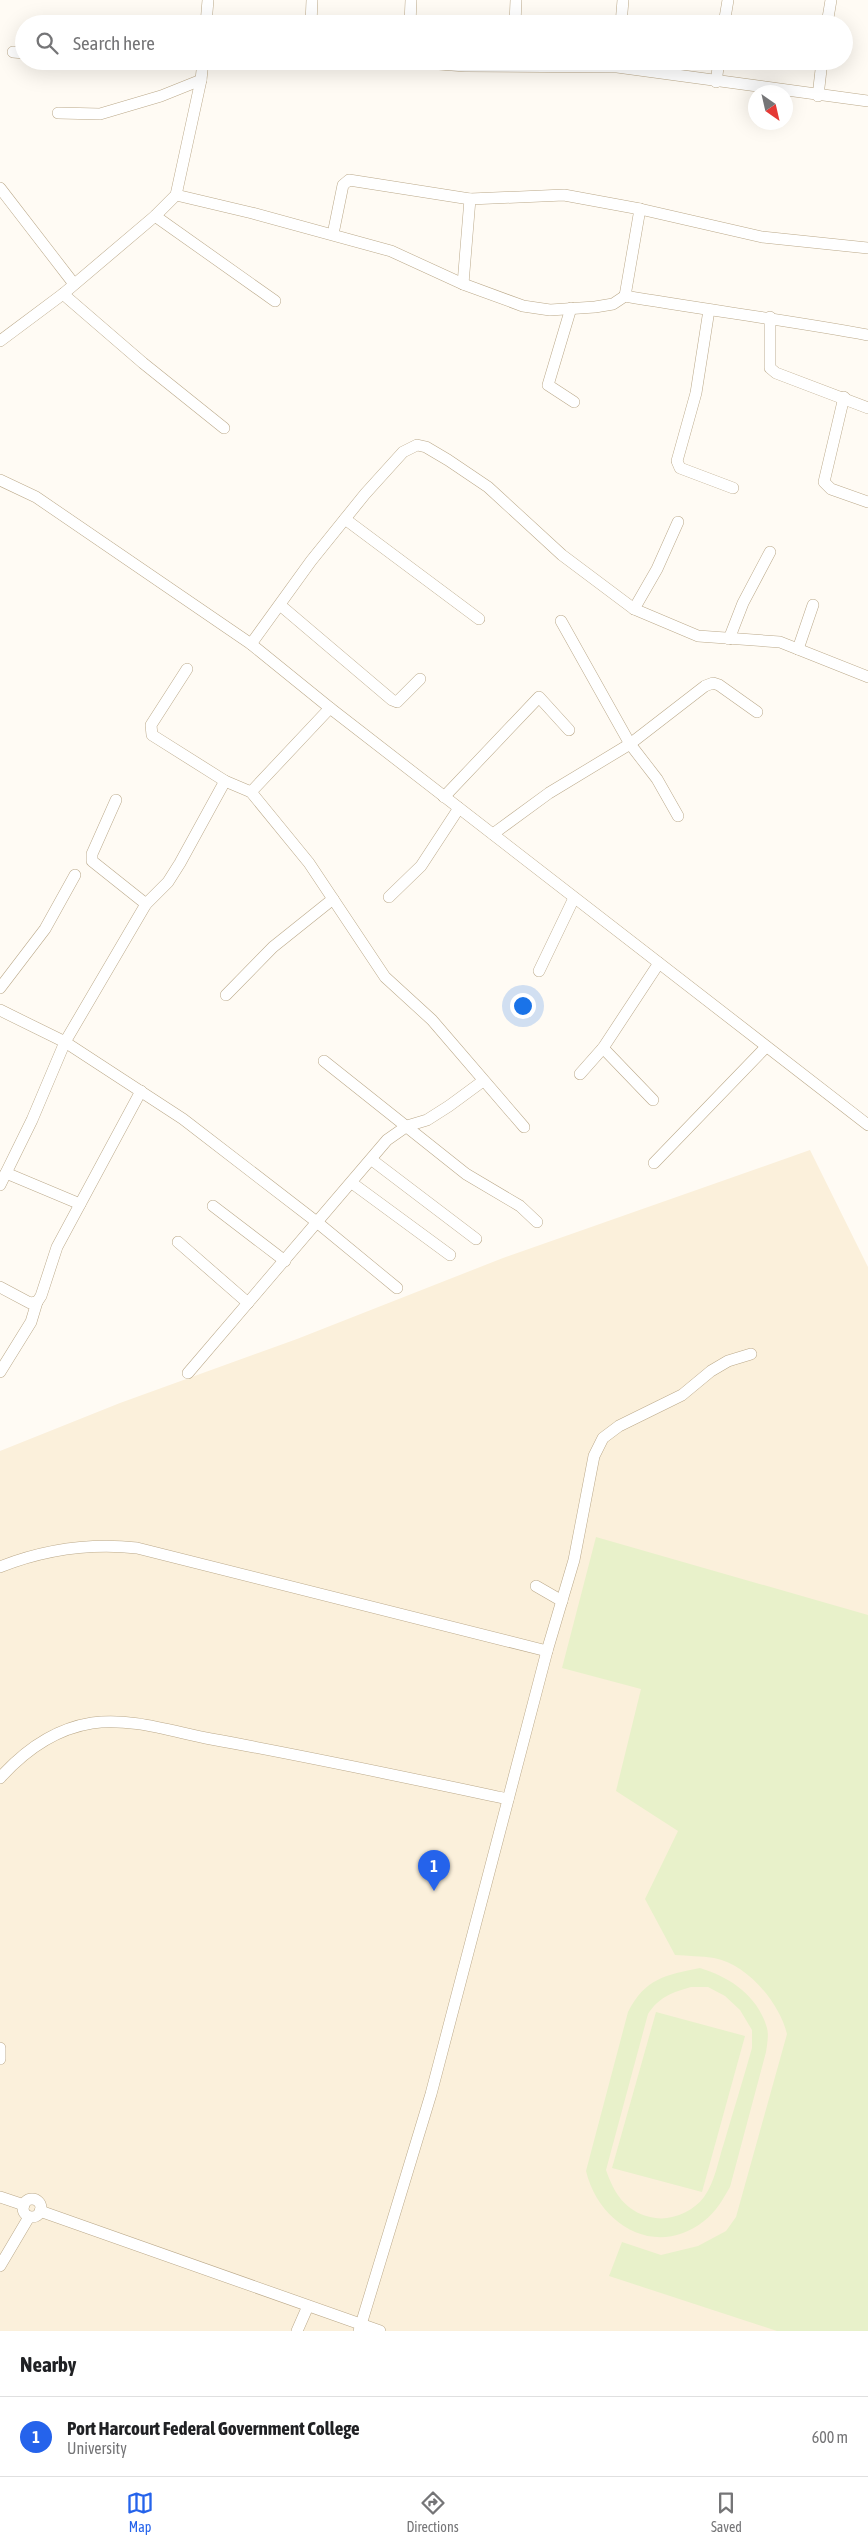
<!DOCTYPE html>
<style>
:root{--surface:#fff;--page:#f6f6f6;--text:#202124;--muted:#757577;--line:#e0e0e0;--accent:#2563eb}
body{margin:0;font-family:"Asap Condensed",sans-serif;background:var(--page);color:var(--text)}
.compass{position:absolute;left:748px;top:85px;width:45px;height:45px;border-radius:50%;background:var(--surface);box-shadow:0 5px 20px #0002;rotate:146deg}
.you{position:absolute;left:522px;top:1005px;width:18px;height:18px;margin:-12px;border:4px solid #fff;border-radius:50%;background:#1a73e8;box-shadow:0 0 0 8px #1a73e833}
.badge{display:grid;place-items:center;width:32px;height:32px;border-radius:50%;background:var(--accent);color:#fff;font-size:16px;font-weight:700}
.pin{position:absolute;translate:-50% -41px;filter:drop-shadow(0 1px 2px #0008)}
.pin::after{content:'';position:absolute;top:26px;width:18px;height:15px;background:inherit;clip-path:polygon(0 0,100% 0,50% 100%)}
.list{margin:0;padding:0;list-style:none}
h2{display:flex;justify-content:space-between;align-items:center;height:65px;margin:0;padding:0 20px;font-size:21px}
h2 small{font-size:16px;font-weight:400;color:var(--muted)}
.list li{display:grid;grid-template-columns:32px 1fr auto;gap:15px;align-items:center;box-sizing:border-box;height:80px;padding:0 20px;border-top:1px solid var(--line)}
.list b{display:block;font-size:19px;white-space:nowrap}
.list p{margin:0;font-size:16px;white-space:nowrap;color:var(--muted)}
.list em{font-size:16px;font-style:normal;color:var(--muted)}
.icon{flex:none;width:28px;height:28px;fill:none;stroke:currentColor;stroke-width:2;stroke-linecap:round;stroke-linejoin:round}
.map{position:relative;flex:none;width:868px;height:2331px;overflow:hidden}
.search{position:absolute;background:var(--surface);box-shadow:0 5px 20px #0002;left:15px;right:15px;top:15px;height:55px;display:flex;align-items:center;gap:12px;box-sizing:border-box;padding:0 18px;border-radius:28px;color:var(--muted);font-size:19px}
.sheet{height:145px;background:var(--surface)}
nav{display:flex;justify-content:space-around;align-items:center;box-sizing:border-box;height:70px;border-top:1px solid var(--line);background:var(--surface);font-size:14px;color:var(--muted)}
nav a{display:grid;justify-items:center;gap:2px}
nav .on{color:var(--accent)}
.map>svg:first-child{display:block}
.education{fill:#fbf0db}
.green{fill:#e8f1ca;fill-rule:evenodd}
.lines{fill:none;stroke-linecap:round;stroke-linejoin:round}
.minor-casing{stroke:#bba98a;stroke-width:12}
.minor{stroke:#fff;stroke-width:11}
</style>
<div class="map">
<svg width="868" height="2331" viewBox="0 0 868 2331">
<rect width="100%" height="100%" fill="#fffbf4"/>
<!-- education -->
<path class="education" d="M 810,1150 L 868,1267 L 868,2331 L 0,2331 L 0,1451 L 120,1403 L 297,1339 L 503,1258 Z"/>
<!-- green -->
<g class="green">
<path d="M 596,1537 L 868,1615 L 868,2331 L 777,2331 L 609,2276 L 622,2242 L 661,2255 L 698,2246 L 726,2231 L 736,2217 L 787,2034 C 779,2002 747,1964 714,1958 C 701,1956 688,1956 675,1955 L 645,1899 L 678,1831 L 616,1791 L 641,1689 L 562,1668 Z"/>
<path d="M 700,1968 C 730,1977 758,1996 767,2028 C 769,2035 767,2045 766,2052 L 730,2187 C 723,2199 716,2212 704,2221 C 656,2259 599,2225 586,2171 L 628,2012 C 645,1978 666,1975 700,1968 ZM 691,1987 L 708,1987 L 725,1996 L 740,2010 L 752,2030 L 752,2048 C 743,2080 733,2112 724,2143 C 718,2161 715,2182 704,2197 C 692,2213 669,2222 650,2217 C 625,2211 614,2193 606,2170 L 648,2014 C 659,1997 673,1992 691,1987 Z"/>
<path d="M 656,2012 L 745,2036 L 702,2192 L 612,2168 Z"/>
</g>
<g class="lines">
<!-- minor casing -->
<g class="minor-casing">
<g id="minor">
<path d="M 206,24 L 208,0"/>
<path d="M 311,24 L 312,0"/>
<path d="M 410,24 L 411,0"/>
<path d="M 515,24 L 516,0"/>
<path d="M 621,24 L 623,0"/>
<path d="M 724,24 L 728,0"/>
<path d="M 827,24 L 831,0"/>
<path d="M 13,52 L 24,53"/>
<path d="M 400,61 L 465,66 L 617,67 L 868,101"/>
<path d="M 716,82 L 719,61"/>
<path d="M 818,96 L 822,61"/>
<path d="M 58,113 L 100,114 L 161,96 L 201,80"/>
<path d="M 0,188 L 74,284"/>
<path d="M 176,195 L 252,213 L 391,251 L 463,284 L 523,306 L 550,310 L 595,307 L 613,304 L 625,296 C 706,310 787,320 868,335"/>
<path d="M 155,216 L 275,301"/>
<path d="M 333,234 L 343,185 L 349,180 L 470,199 L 564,195 L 640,209 L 762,237 L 868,248"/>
<path d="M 463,284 L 470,199"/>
<path d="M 63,294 L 143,363 L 224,428"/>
<path d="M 625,296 L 640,209"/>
<path d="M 571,308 L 548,385 L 574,402"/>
<path d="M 709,310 L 696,393 L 677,461 L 680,468 L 733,488"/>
<path d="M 770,317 L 770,368 L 776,373 L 868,408"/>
<path d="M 0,341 L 63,294 L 155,216 L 176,195 L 201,80 L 203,61"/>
<path d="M 844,397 L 824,482 L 831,489 L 868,502"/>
<path d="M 0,480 L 36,497 L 251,644 L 330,708 L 868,1125"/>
<path d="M 345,519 L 479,619"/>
<path d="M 280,605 L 392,700 L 397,702 L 420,679"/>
<path d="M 634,609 L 657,569 L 678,522"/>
<path d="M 561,621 L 630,744 L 657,779 L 678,816"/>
<path d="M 729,639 L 743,603 L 770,552"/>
<path d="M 251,644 L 311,561 L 365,494 L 403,452 L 417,445 L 426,447 L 448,460 L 488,487 L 562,555 L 634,609 L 698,636 L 780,642 L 868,677"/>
<path d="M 798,649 L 813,605"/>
<path d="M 187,669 L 151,725 L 152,735 L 225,781 L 251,792 L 309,863 L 385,977 L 432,1020 L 524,1127"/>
<path d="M 251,792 L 330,708"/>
<path d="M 444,797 L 539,697 L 569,730"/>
<path d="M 116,800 L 92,854 L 92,861 L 146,904"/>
<path d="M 493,834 L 549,793 L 630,744 L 705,686 L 713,683 L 719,685 L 757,712"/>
<path d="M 389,897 L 421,866 L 459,808"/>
<path d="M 539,971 L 574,898"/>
<path d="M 0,988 L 45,929 L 75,875"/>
<path d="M 226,995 L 273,947 L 333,899"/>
<path d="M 0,1010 L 65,1042 L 183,1119 L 318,1223 L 397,1288"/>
<path d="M 603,1048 L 653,1100"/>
<path d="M 324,1061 L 466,1174 L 520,1206 L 537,1222"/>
<path d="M 580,1074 L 603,1048 L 659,963"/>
<path d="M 372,1160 L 476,1239"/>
<path d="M 654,1163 L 766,1047"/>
<path d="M 6,1173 L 80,1204"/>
<path d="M 352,1183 L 450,1255"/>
<path d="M 0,1185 L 32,1120 L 65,1042 L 146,904 L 168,882 L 180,863 L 225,781"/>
<path d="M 213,1206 L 285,1261"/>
<path d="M 178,1242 L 248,1303"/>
<path d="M 0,1287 L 30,1303 L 37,1302 L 41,1296 L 57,1247 L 141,1091"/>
<path d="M 0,1372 L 31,1322 L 37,1302"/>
<path d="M 188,1373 L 387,1140 L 407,1126 L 427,1120 L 449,1106 L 483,1081"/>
<path d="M 0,1567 C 43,1550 90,1543 137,1548 L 547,1651"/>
<path d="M 536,1586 L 562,1601"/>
<path d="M 0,1778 C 25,1750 54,1729 92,1723 C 130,1717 174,1732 211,1739 C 311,1757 409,1778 508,1799"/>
<path d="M 0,2048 L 0,2059"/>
<path d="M 0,2197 L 24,2205"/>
<circle cx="32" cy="2208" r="9"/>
<path d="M 40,2211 L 380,2331"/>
<path d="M 0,2266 L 29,2217"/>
<path d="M 297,2331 L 308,2306"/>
<path d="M 359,2331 L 431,2094 L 547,1651 L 574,1560 L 594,1456 L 603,1438 L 619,1426 L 682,1395 L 711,1371 L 728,1361 L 751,1354"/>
</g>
</g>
<!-- minor -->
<use href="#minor" class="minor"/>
</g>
</svg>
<svg class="compass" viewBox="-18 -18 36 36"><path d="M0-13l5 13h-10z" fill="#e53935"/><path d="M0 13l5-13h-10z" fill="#757577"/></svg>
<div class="you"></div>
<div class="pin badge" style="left:434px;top:1891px">1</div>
<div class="search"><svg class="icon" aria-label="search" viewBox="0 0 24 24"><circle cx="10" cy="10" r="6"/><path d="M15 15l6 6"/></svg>Search here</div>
</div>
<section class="sheet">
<h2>Nearby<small></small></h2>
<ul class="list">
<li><span class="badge">1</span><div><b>Port Harcourt Federal Government College</b><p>University</p></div><em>600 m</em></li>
</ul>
</section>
<nav>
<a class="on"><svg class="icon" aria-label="map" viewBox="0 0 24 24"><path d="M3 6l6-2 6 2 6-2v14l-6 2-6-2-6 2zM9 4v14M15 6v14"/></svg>Map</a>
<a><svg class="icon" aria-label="directions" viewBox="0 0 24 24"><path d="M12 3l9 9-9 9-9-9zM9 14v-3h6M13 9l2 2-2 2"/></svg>Directions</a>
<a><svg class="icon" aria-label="saved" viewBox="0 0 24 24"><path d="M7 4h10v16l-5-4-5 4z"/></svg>Saved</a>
</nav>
